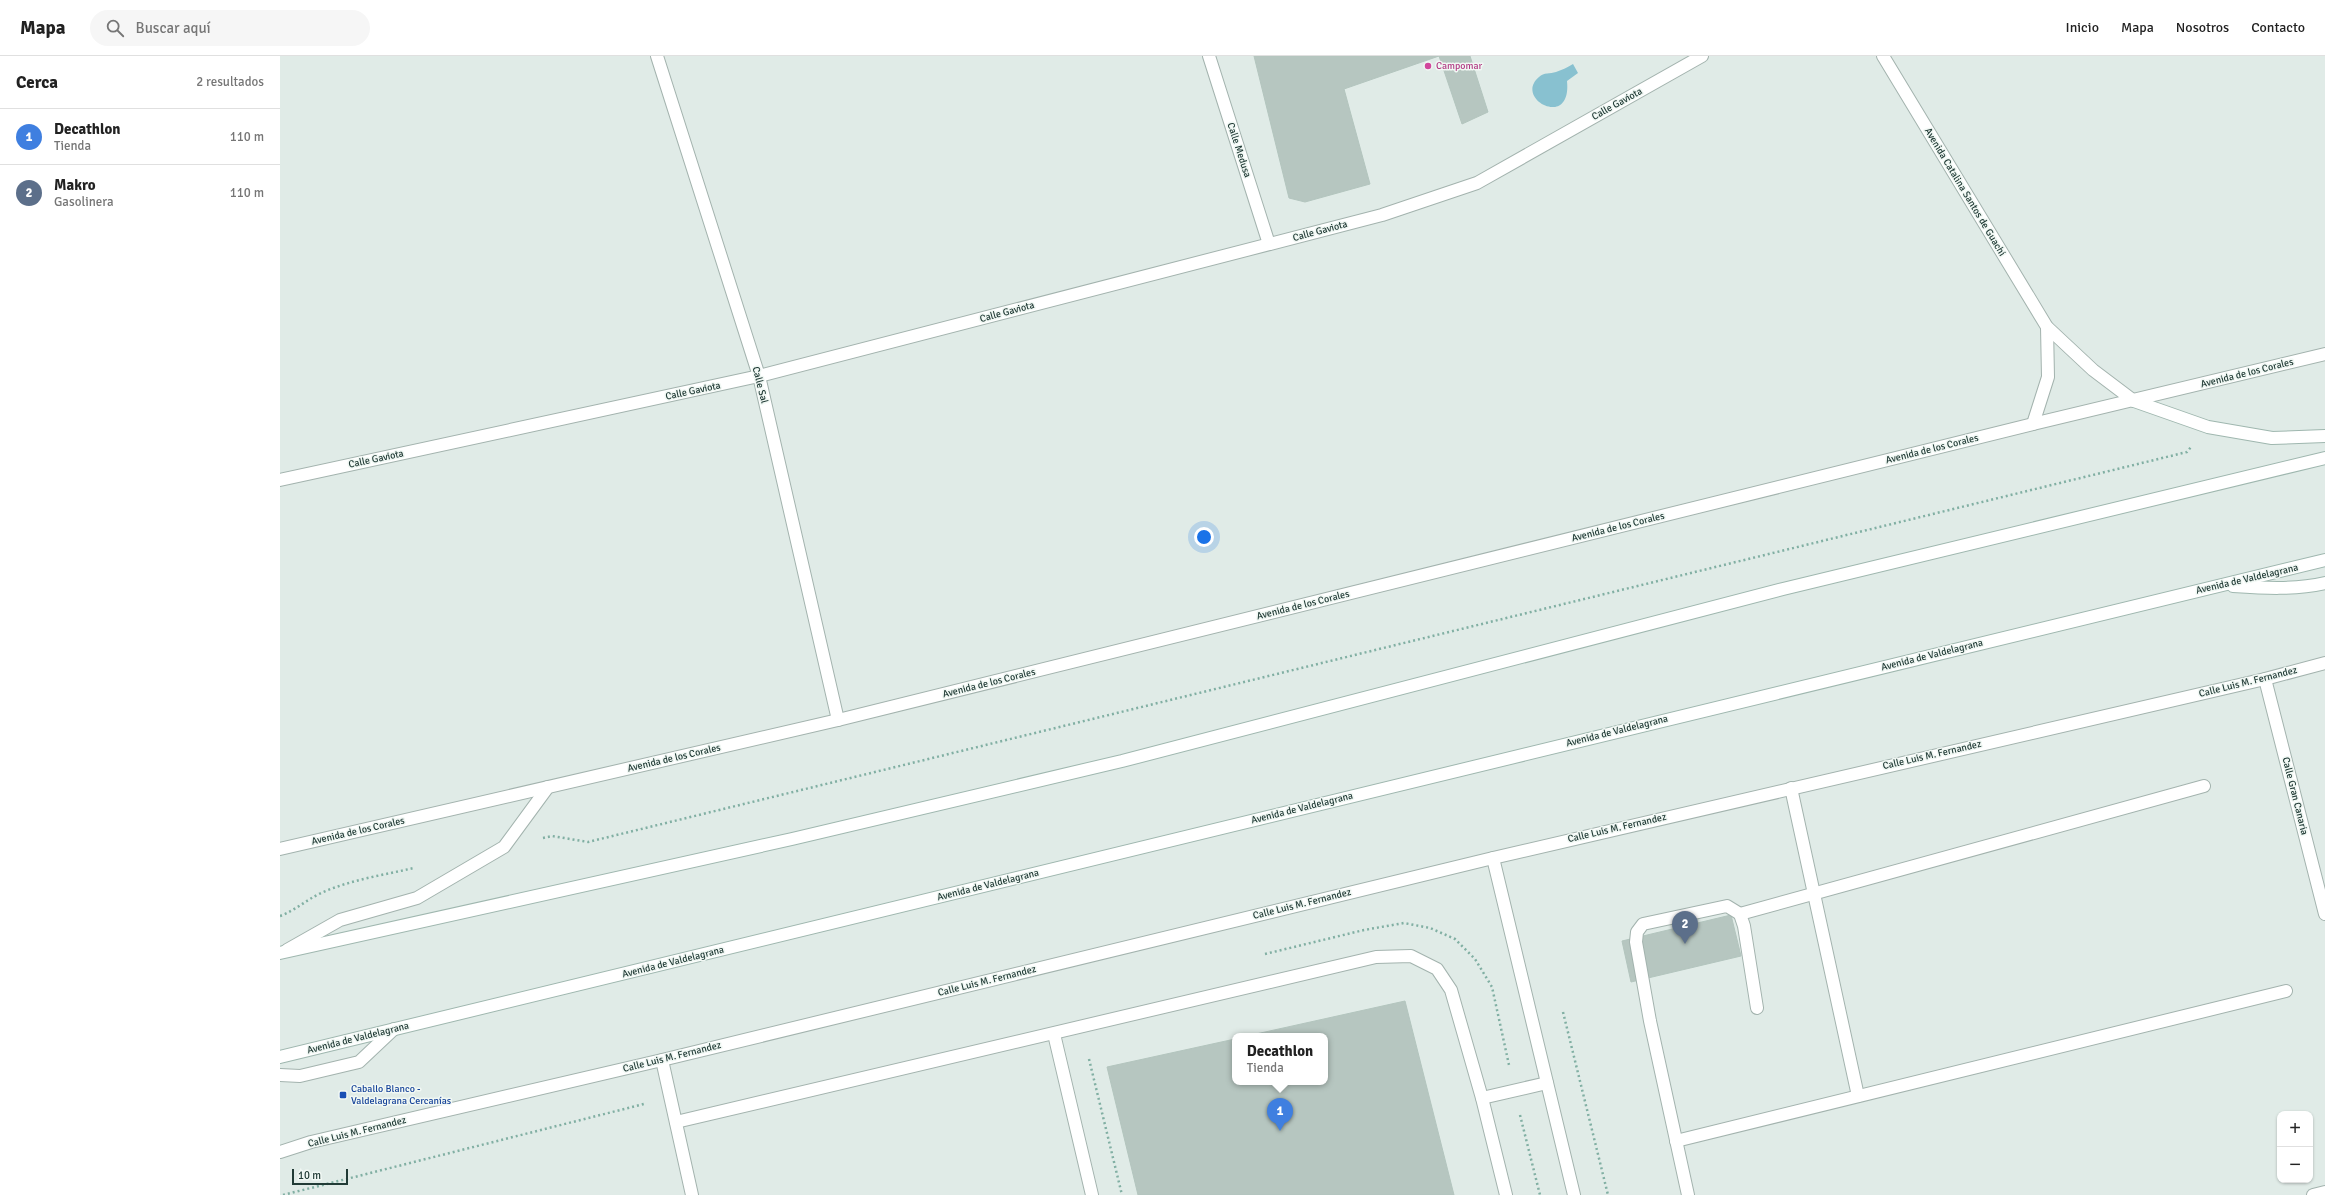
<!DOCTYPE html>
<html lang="es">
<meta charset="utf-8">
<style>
:root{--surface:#fff;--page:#f6f6f6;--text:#222;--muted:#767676;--line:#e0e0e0;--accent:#ea580c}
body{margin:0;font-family:Signika,sans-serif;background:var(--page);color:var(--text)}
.controls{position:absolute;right:12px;bottom:12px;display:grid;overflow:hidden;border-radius:8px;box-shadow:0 1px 3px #0004}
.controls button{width:36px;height:36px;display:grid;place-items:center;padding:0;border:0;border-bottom:1px solid var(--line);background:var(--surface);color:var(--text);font:20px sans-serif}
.scale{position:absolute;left:12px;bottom:10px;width:56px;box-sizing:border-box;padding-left:4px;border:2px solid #213b36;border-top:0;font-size:11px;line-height:14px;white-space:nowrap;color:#213b36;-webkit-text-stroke:3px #f1f8f4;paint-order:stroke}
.you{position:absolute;left:924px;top:481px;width:14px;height:14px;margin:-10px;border:3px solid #fff;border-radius:50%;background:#1a73e8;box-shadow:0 0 0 6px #1a73e833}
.badge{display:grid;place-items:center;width:26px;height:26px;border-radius:50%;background:var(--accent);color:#fff;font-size:13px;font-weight:700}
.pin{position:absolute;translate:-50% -33px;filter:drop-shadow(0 1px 2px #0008)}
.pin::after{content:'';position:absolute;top:21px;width:14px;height:12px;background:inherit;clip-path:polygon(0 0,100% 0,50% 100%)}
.popup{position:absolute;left:952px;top:977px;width:96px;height:52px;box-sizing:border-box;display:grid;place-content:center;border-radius:8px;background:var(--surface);filter:drop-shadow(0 1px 3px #0005);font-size:13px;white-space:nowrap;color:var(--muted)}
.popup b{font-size:15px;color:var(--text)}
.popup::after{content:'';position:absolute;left:50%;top:100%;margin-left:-8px;border:8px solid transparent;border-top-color:var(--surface)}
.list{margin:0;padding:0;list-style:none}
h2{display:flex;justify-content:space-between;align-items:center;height:52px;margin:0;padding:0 16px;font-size:17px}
h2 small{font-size:13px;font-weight:400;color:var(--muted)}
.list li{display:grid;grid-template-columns:26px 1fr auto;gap:12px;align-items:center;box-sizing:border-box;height:56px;padding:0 16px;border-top:1px solid var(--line)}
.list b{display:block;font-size:15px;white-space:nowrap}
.list p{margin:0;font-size:13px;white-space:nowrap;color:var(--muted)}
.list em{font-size:13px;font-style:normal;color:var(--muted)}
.icon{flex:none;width:22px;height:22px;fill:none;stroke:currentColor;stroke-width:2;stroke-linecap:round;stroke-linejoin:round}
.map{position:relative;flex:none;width:2045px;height:1139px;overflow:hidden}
header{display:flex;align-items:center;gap:24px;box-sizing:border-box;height:56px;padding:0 20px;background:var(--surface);border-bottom:1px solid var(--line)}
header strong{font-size:19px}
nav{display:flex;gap:22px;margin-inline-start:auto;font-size:14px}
.search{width:280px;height:36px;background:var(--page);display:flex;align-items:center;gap:10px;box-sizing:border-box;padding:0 14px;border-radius:22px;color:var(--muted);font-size:15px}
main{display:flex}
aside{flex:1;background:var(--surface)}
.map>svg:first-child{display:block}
.water{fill:#88c1d0}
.building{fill:#b6c6c0;stroke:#b3c5be}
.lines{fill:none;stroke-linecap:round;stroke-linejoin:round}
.lane-casing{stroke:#a3b3ae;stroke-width:14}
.street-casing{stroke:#a3b3ae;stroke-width:14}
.secondary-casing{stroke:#9fb7af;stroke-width:14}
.path{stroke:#81afa3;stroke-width:2.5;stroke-dasharray:2 3;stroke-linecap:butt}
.lane{stroke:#fff;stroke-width:12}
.street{stroke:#fff;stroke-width:12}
.secondary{stroke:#fff;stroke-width:12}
.hotel-dot{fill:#d1479c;stroke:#f1f8f4;stroke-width:1.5}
.transit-dot{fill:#1a4fb4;stroke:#f1f8f4;stroke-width:1.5}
.labels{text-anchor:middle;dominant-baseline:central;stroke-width:3;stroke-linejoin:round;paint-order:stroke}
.hotel-label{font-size:10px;fill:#b23c85;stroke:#f1f8f4;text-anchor:start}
.street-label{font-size:10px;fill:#213b36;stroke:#f1f8f4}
.transit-label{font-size:10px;fill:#164399;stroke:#f1f8f4;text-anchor:start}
</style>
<header>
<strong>Mapa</strong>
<div class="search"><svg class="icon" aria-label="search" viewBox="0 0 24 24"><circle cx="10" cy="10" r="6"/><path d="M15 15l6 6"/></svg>Buscar aquí</div>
<nav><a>Inicio</a><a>Mapa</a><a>Nosotros</a><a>Contacto</a></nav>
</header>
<main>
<aside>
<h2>Cerca<small>2 resultados</small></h2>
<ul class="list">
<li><span class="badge" style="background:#3f7fe0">1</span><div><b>Decathlon</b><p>Tienda</p></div><em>110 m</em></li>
<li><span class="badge" style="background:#5c6f8a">2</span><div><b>Makro</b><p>Gasolinera</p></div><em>110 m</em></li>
</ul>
</aside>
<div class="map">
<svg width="2045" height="1139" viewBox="0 0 2045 1139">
<rect width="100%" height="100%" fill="#e0ebe7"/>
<!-- water -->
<path class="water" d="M 1293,8 L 1298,17 L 1287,25 C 1292,74 1233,43 1259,21 C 1264,16 1270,18 1276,16 C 1282,14 1288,11 1293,8 Z"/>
<!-- building -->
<g class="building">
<path d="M 974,0 L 1190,0 L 1208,56 L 1182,68 L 1159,0 L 1064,33 L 1090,128 L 1025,146 L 1009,142 Z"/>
<path d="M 1451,859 L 1461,900 L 1351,926 L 1342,885 Z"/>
<path d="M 1125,945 L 1174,1139 L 858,1139 L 827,1011 L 955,983 L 955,1026 L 1045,1026 L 1045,980 L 967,980 Z"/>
</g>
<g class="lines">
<!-- lane casing -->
<g class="lane-casing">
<g id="lane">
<path d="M 1511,732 L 1578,1040"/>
<path d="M 1477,952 L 1464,870 L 1460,858 L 1924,730"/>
<path d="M 774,978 L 812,1139"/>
<path d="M 382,1004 L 412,1139"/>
<path d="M 0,1019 L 20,1020 L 79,1006 L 114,973"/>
<path d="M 1202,1042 L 1267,1027"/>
<path d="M 396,1066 L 1096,901 L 1131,900 L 1157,913 L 1171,934 L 1202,1042 L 1226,1139"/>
<path d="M 1396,1085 L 2006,935"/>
<path d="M 0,1096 L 31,1086 L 382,1004 L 1213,802 L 1985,623 L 2045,607"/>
<path d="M 1408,1139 L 1370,965 L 1356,886 L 1357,876 L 1363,868 L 1447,850 L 1460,858"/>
<path d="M 2033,1139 L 2045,1136"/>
</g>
</g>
<!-- street casing -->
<g class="street-casing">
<g id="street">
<path d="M 377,0 L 479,320 L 558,664"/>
<path d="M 929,0 L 989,188"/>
<path d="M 1603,0 L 1767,271 L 1813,314 L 1854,345"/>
<path d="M 1753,368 L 1768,321 L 1767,271"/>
<path d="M 0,424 L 479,320 L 1102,159 L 1197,127 L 1422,0"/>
<path d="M 1985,623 L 2045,858"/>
<path d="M 0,793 L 558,664 L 1753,368 L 2045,298"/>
<path d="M 1213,802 L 1294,1139"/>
<path d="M 7,894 L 60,864 L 137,842 L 224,791 L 268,731"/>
</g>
</g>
<!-- secondary casing -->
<g class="secondary-casing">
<g id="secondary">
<path d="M 1854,345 L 1928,371 L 1992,382 L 2045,380"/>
<path d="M 1953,530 C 1983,532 2015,534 2045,527"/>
<path d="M 0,897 L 512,783 L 842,705 L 1503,533 L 2045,402"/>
<path d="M 0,1001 L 2045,504"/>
</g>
</g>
<!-- path -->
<g class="path">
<path d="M 263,782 L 272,780 L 308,786 L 1907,396 L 1911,391"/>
<path d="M 0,860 C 16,854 26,844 41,837 C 70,824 103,819 134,812"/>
<path d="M 985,898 L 1084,874 L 1124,867 L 1150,872 L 1175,883 L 1195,903 L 1212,931 L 1229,1009"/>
<path d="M 1283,956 L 1328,1139"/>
<path d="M 809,1003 L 842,1139"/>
<path d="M 1240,1059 L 1260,1139"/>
<path d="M 3,1139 L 364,1048"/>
</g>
<!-- lane -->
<use href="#lane" class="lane"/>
<!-- street -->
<use href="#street" class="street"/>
<!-- secondary -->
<use href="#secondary" class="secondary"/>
</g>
<!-- markers -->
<circle class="hotel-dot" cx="1148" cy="10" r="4"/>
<rect class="transit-dot" x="59" y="1035" width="8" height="8" rx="2"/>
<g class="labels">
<!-- hotel labels -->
<g class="hotel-label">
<text x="1156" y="10">Campomar</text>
</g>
<!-- street labels -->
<g class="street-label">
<text transform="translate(1337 48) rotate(-29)">Calle Gaviota</text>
<text transform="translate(959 94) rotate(72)">Calle Medusa</text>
<text transform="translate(1685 136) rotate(59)">Avenida Catalina Santos de Guachi</text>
<text transform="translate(1040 175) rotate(-15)">Calle Gaviota</text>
<text transform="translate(727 256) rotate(-15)">Calle Gaviota</text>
<text transform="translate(1967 317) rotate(-14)">Avenida de los Corales</text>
<text transform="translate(480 329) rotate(76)">Calle Sal</text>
<text transform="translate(413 335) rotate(-12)">Calle Gaviota</text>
<text transform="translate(1652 393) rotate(-14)">Avenida de los Corales</text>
<text transform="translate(96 403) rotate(-12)">Calle Gaviota</text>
<text transform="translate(1338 471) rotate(-14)">Avenida de los Corales</text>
<text transform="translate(1967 523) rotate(-13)">Avenida de Valdelagrana</text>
<text transform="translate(1023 549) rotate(-14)">Avenida de los Corales</text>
<text transform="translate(1652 599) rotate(-14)">Avenida de Valdelagrana</text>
<text transform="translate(1968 626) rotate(-14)">Calle Luis M. Fernandez</text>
<text transform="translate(709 627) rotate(-14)">Avenida de los Corales</text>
<text transform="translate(1337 675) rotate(-14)">Avenida de Valdelagrana</text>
<text transform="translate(1652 699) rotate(-13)">Calle Luis M. Fernandez</text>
<text transform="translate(394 702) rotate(-13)">Avenida de los Corales</text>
<text transform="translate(2015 740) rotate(76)">Calle Gran Canaria</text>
<text transform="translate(1022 752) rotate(-14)">Avenida de Valdelagrana</text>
<text transform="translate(1337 772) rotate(-13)">Calle Luis M. Fernandez</text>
<text transform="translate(78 775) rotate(-13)">Avenida de los Corales</text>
<text transform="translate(708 829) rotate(-14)">Avenida de Valdelagrana</text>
<text transform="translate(1022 848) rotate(-14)">Calle Luis M. Fernandez</text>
<text transform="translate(393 906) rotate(-14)">Avenida de Valdelagrana</text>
<text transform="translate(707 925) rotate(-14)">Calle Luis M. Fernandez</text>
<text transform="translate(78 982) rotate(-14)">Avenida de Valdelagrana</text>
<text transform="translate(392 1001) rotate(-14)">Calle Luis M. Fernandez</text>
<text transform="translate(77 1076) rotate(-14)">Calle Luis M. Fernandez</text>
</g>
<!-- transit labels -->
<g class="transit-label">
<text x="71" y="1033">Caballo Blanco -<tspan x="71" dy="12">Valdelagrana Cercanías</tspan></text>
</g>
</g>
</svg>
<div class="controls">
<button>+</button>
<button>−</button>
</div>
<div class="scale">10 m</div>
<div class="you"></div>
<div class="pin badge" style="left:1000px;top:1075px;background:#3f7fe0">1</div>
<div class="popup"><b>Decathlon</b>Tienda</div>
<div class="pin badge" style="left:1405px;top:888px;background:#5c6f8a">2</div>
</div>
</main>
